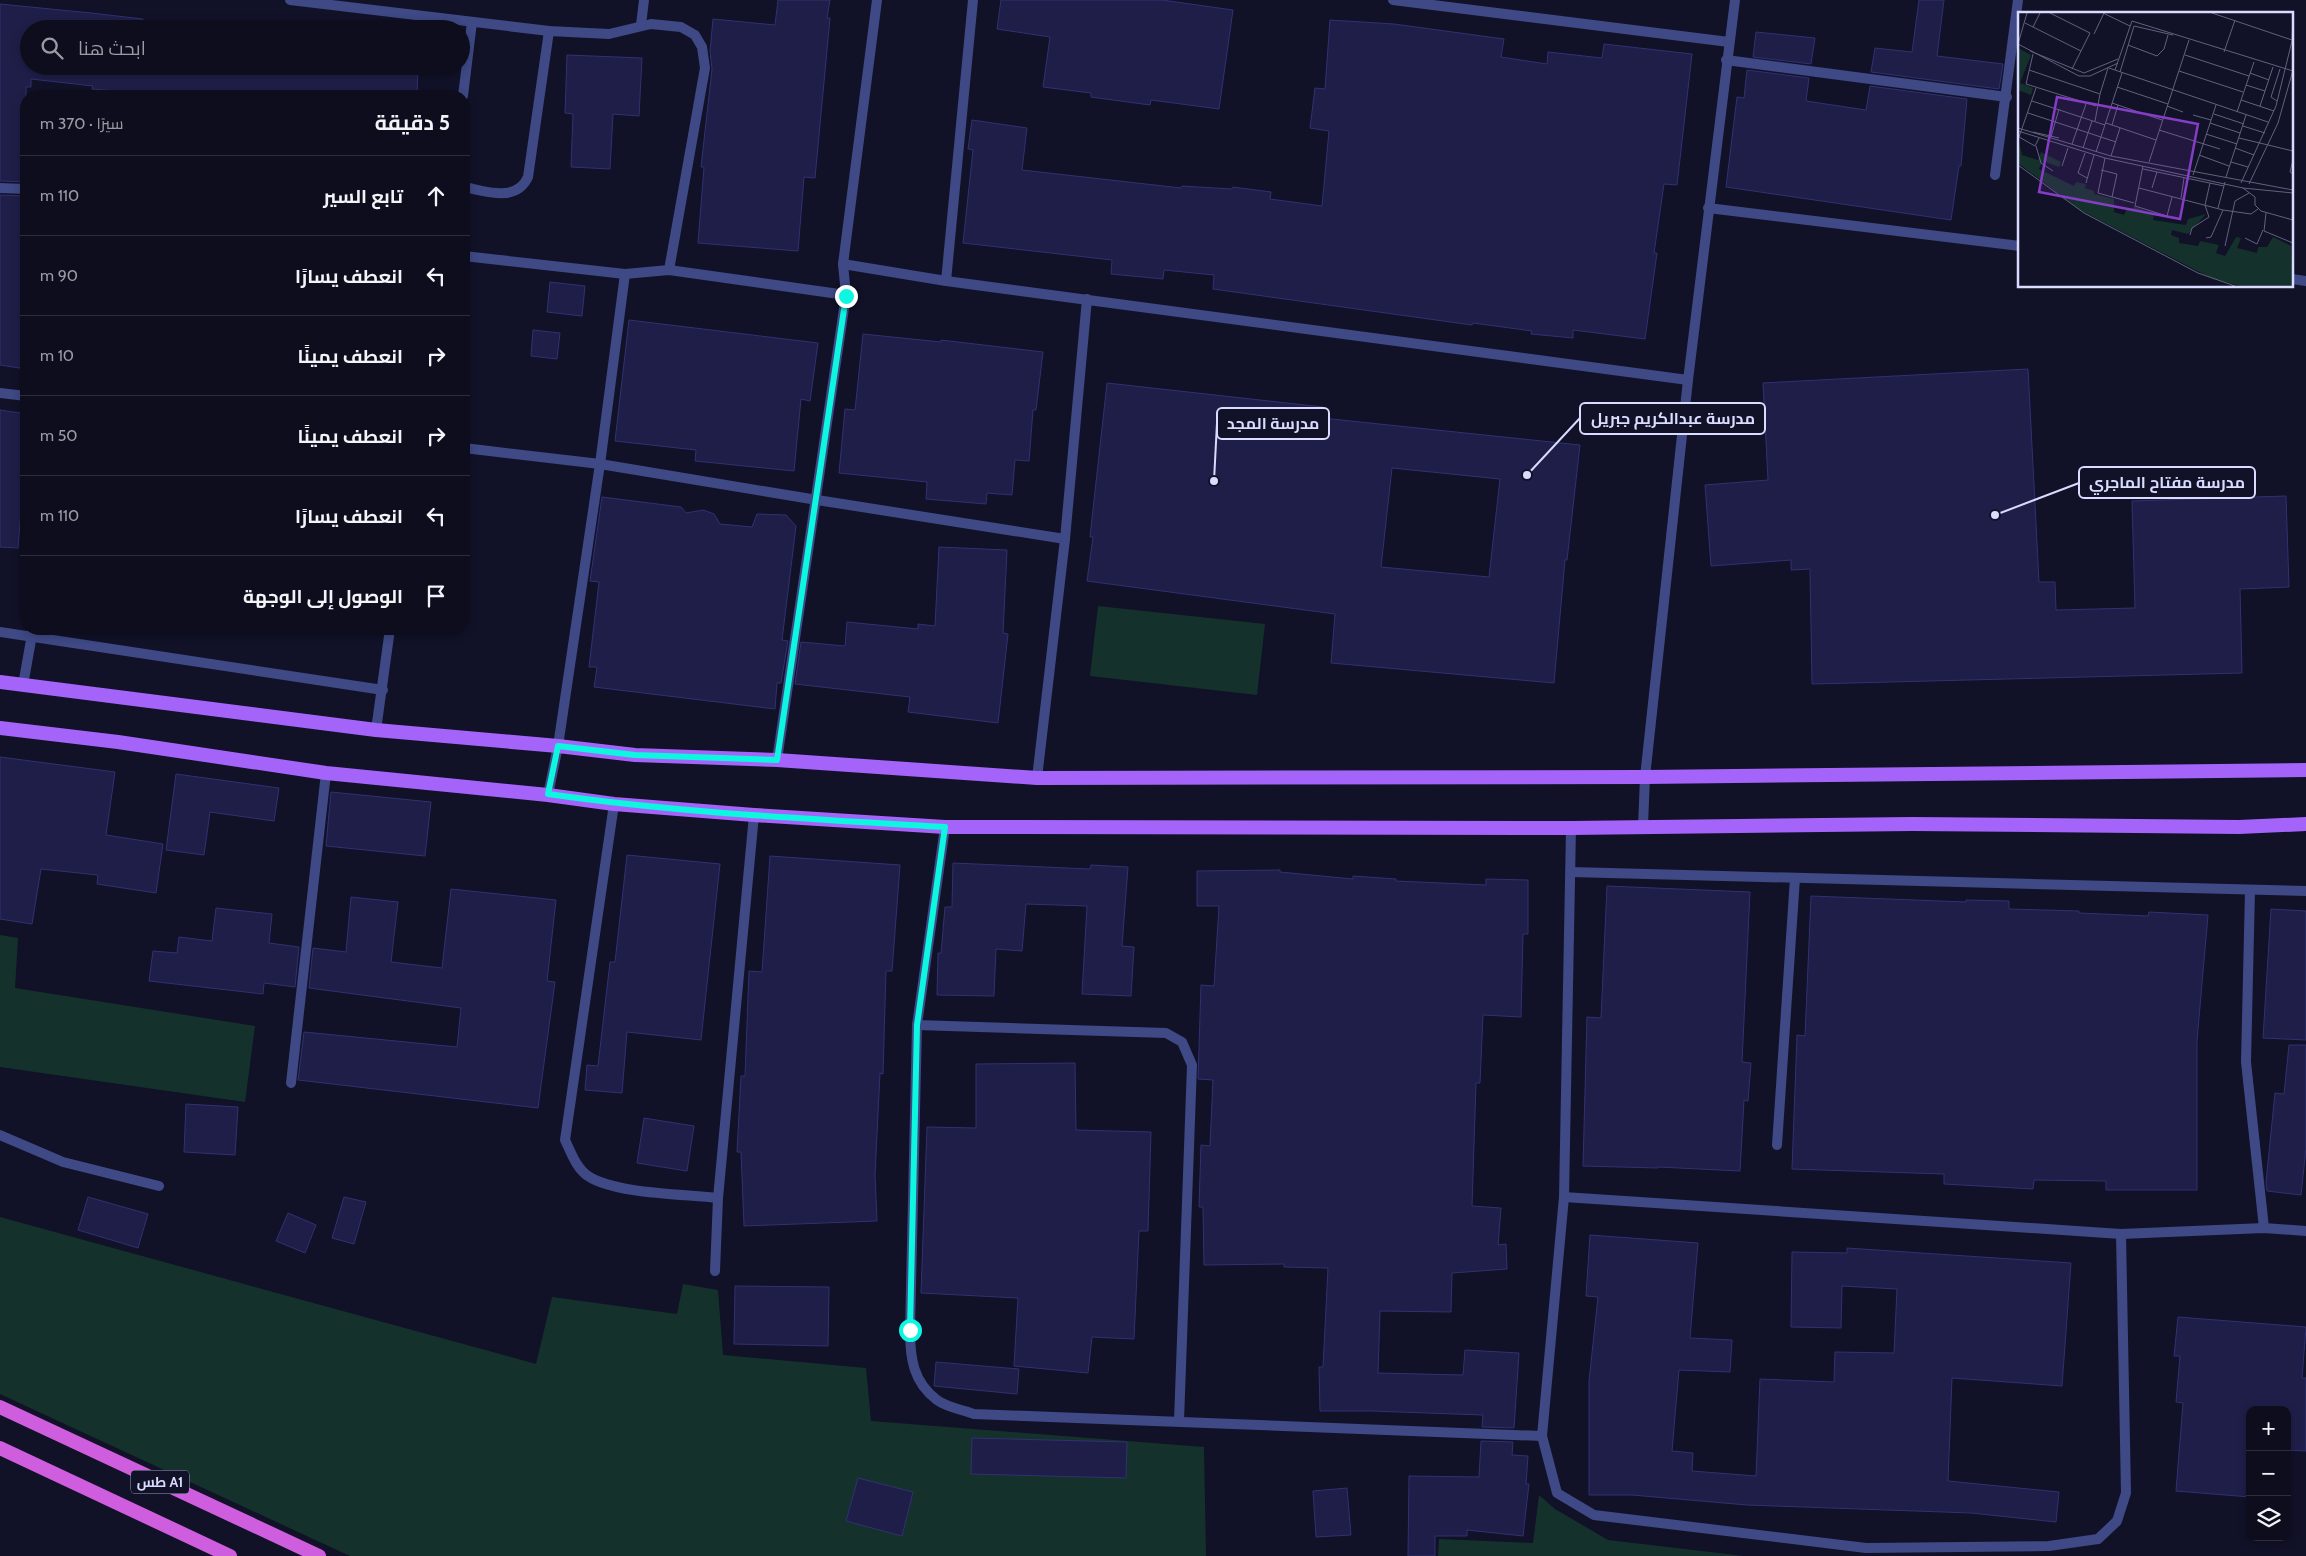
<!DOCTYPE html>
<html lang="ar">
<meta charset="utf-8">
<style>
:root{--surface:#0d0d1e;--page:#161627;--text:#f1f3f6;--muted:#9a9ca4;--line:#2d2d3c}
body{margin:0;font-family:Cabin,Cairo,sans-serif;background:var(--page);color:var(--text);direction:rtl}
.controls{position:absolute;right:15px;bottom:15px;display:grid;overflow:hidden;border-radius:10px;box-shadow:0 2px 8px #0003}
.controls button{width:45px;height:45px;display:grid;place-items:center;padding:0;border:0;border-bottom:1px solid var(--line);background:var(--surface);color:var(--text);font:25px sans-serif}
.stop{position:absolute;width:15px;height:15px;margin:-11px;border:4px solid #0df6e0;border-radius:50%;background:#fff}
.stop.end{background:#0df6e0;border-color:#fff;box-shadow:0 1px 5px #0008}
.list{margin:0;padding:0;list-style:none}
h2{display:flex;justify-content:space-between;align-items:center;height:65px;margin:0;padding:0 20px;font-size:21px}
h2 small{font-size:16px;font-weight:400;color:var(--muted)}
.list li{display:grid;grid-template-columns:32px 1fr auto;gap:15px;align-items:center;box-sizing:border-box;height:80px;padding:0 20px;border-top:1px solid var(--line)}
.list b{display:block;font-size:19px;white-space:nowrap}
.list em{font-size:16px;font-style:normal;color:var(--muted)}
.icon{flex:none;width:28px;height:28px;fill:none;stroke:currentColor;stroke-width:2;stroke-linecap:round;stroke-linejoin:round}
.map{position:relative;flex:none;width:2306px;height:1556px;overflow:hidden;direction:ltr}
.search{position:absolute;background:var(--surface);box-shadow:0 2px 8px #0003;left:20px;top:20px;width:450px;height:55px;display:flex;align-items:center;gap:12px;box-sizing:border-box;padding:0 18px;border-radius:28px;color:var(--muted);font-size:19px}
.panel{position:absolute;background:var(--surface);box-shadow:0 2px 8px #0003;left:20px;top:90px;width:450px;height:545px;border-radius:20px;direction:rtl}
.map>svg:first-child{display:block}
.green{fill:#14322b}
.building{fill:#1e1e48;stroke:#313173;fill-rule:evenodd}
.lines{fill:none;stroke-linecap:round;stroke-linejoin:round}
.service{stroke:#3e4985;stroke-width:10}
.minor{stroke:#3e4985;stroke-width:10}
.primary{stroke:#a564f9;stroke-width:14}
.trunk{stroke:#cf5edf;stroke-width:14}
.route{stroke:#0df6e0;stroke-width:6}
.labels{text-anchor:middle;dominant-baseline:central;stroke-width:5;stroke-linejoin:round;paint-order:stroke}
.shield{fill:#111128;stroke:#9d9fbe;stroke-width:1}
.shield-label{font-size:14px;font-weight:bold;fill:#d9dcfe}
.inset-road{fill:none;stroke:#61627e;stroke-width:1}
.view{fill:#843ec5;fill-opacity:0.15;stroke:#843ec5;stroke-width:2.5}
.inset-edge{fill:none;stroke:#d9dcfe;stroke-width:2.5}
.leader{fill:none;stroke:#d9dcfe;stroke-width:2}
.callout-dot{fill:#d9dcfe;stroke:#111128;stroke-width:2}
.callout{fill:#111128;stroke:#d9dcfe;stroke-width:2}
.callout-label{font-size:16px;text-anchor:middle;font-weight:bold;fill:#d9dcfe}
</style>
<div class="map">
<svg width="2306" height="1556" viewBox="0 0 2306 1556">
<rect width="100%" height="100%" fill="#111128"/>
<!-- green -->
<g class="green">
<path d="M 1098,606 L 1265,624 L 1257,695 L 1090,676 Z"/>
<path d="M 0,935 L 18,938 L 15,988 L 255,1026 L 245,1102 L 0,1067 Z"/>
<path d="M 0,1217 L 536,1364 L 552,1297 L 677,1314 L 683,1284 L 718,1290 L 723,1355 L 866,1368 L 871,1421 L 1204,1447 L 1206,1556 L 350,1556 L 0,1394 Z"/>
<path d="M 1539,1495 L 1555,1509 L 1608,1540 L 1744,1556 L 1438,1556 L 1439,1539 L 1533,1543 Z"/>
</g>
<!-- building -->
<g class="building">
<path d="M 778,0 L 830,0 L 827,18 L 830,18 L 815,178 L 804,177 L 798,251 L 698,243 L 704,167 L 701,167 L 712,69 L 710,51 L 713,19 L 775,25 Z"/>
<path d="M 1001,0 L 1162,0 L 1233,10 L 1219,109 L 1151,100 L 1150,105 L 1091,97 L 1091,93 L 1043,87 L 1050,37 L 997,29 Z"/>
<path d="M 1919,0 L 1944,0 L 1937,56 L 2003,64 L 1999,89 L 1871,72 L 1875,48 L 1912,52 Z"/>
<path d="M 0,4 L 91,13 L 143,19 L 143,22 L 200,28 L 29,29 L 29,66 L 418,66 L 417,96 L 218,96 L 194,94 L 193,96 L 179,96 L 92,89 L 93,86 L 31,79 L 31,87 L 26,87 L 26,182 L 0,181 Z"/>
<path d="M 1330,20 L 1394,24 L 1504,39 L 1501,57 L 1547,64 L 1548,52 L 1602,58 L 1604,44 L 1692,54 L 1677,185 L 1664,184 L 1654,253 L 1657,253 L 1645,339 L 1573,330 L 1573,338 L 1531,334 L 1532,331 L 1473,323 L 1472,325 L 1213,289 L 1214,275 L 1164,270 L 1163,279 L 1111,274 L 1112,260 L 963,243 L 973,150 L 968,149 L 972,120 L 1027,128 L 1022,170 L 1181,188 L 1182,186 L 1232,189 L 1233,187 L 1271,192 L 1270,199 L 1322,206 L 1329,131 L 1310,128 L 1315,88 L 1325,89 Z"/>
<path d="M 1756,32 L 1815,38 L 1811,64 L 1753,57 Z"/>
<path d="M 567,55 L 642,58 L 639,116 L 613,114 L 610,169 L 571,167 L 573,114 L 565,113 Z"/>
<path d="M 1747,70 L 1809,78 L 1806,101 L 1866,110 L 1870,86 L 1967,99 L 1961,166 L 1959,166 L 1951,220 L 1726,187 L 1737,97 L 1744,98 Z"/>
<path d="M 0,195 L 26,196 L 26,369 L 0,365 Z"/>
<path d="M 550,282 L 585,286 L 582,316 L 547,312 Z"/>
<path d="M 629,320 L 818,343 L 810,401 L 801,399 L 794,471 L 695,461 L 696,450 L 615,441 Z"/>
<path d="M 533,330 L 560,333 L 557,359 L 531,356 Z"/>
<path d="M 863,334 L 941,342 L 941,340 L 1043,352 L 1036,410 L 1033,410 L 1029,461 L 1015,460 L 1012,495 L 987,493 L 986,504 L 926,499 L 927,482 L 839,473 L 845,409 L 855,410 Z"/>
<path d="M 2028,369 L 2039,582 L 2055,582 L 2056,610 L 2135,608 L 2132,501 L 2286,496 L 2289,587 L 2240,589 L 2242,673 L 1812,684 L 1810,569 L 1791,570 L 1791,560 L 1711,566 L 1705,485 L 1768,480 L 1763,383 Z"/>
<path d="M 1107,383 L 1323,407 L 1322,418 L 1580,445 L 1567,560 L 1565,560 L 1554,683 L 1331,663 L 1335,614 L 1087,581 L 1093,537 L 1090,537 ZM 1392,468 L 1500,479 L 1489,577 L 1381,567 Z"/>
<path d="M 0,410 L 26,414 L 26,472 L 25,484 L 23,484 L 18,548 L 0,547 Z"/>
<path d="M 602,497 L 681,507 L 686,513 L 703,510 L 714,514 L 720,524 L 752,527 L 757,514 L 786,515 L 796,526 L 782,640 L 788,641 L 781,683 L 777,683 L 775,709 L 594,687 L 597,667 L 589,667 L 599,582 L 590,581 Z"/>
<path d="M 939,547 L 1007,550 L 1003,633 L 1008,634 L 998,723 L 908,712 L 910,697 L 795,684 L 801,642 L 845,646 L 847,622 L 918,629 L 918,624 L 935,626 Z"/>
<path d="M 0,757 L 115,772 L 106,835 L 163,844 L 156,893 L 97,884 L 98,875 L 41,869 L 32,924 L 0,919 Z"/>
<path d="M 176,774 L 279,788 L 274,821 L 210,812 L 204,855 L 166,850 Z"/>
<path d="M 331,792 L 431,802 L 425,856 L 326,846 Z"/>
<path d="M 627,855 L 720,864 L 701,1040 L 627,1032 L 622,1093 L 585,1090 L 587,1065 L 598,1066 L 610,962 L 615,962 Z"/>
<path d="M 770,856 L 900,865 L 892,971 L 886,971 L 883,1074 L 880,1073 L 875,1175 L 877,1221 L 744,1226 L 741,1152 L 737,1152 L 741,1076 L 745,1076 L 749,971 L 762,972 Z"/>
<path d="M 953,863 L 1090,869 L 1091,865 L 1128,867 L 1122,946 L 1134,947 L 1131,996 L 1082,994 L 1087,906 L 1026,904 L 1022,951 L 996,949 L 994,996 L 937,995 L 938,953 L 941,953 L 945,907 L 952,907 Z"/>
<path d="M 1280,870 L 1280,872 L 1353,879 L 1353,876 L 1396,879 L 1396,881 L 1486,885 L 1486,879 L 1528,880 L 1528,934 L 1523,934 L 1521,1017 L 1483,1015 L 1480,1083 L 1476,1083 L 1472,1206 L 1501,1208 L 1498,1245 L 1506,1244 L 1507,1269 L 1452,1273 L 1451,1312 L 1380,1311 L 1378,1373 L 1463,1375 L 1465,1350 L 1519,1353 L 1514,1428 L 1482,1427 L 1483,1415 L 1371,1411 L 1320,1411 L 1319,1367 L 1323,1367 L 1328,1268 L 1284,1267 L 1284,1264 L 1204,1265 L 1203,1207 L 1199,1207 L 1201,1145 L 1210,1146 L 1213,1080 L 1198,1079 L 1201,985 L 1214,986 L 1219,906 L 1197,906 L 1197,871 Z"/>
<path d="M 1607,886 L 1750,892 L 1742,1062 L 1751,1063 L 1748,1101 L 1744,1100 L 1740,1171 L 1658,1167 L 1658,1168 L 1583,1166 L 1587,1017 L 1601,1018 Z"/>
<path d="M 451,889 L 556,900 L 547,981 L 555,982 L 538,1108 L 298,1080 L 304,1032 L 457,1047 L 461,1008 L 309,988 L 313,948 L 346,952 L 351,897 L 398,902 L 391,962 L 442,968 Z"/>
<path d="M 1811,896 L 1966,902 L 1966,900 L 2009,901 L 2009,909 L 2079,911 L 2079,913 L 2148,916 L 2149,912 L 2208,915 L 2197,1041 L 2197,1190 L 2106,1190 L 2106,1181 L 2034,1180 L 2033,1189 L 1944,1184 L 1944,1174 L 1792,1169 L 1797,1035 L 1805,1036 Z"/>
<path d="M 216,908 L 272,914 L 269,943 L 299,947 L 295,987 L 264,983 L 263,994 L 149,981 L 153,951 L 177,953 L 179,937 L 212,941 Z"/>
<path d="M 2271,909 L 2306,911 L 2306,1040 L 2263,1038 Z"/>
<path d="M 2289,1045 L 2306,1045 L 2306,1148 L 2301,1195 L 2267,1191 L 2266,1182 L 2275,1093 L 2284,1094 Z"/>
<path d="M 1075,1063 L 1076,1130 L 1151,1132 L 1148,1231 L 1139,1231 L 1134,1339 L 1092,1337 L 1088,1373 L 1014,1366 L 1018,1298 L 921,1293 L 927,1127 L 976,1128 L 976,1064 Z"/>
<path d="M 186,1104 L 238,1107 L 235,1155 L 184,1152 Z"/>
<path d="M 644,1118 L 694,1126 L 687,1171 L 637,1163 Z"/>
<path d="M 88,1197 L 148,1214 L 138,1248 L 78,1230 Z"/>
<path d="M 344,1197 L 366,1202 L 354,1244 L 332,1238 Z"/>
<path d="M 288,1213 L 316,1225 L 305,1253 L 276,1241 Z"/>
<path d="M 1590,1235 L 1698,1243 L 1690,1338 L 1732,1340 L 1730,1372 L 1679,1370 L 1672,1451 L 1693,1453 L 1692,1471 L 1756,1476 L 1760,1379 L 1834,1382 L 1835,1352 L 1894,1353 L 1897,1289 L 1842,1286 L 1841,1328 L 1791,1327 L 1792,1252 L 1847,1253 L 1847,1248 L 2071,1263 L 2062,1386 L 1952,1378 L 1948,1481 L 2059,1492 L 2056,1522 L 1971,1513 L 1747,1505 L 1632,1495 L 1589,1495 L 1589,1381 L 1598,1297 L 1586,1296 Z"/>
<path d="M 735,1286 L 829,1287 L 828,1346 L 734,1344 Z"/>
<path d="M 2178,1317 L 2306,1327 L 2302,1378 L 2306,1378 L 2306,1451 L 2287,1450 L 2287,1410 L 2250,1410 L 2250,1497 L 2176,1491 L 2183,1403 L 2176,1402 L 2180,1356 L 2174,1356 Z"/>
<path d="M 936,1362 L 1019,1369 L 1017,1394 L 934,1386 Z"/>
<path d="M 972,1438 L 1127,1442 L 1126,1478 L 971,1474 Z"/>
<path d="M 1481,1441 L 1513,1442 L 1512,1455 L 1528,1456 L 1526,1484 L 1529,1484 L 1523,1536 L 1467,1530 L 1467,1536 L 1435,1536 L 1435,1556 L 1408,1556 L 1409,1476 L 1479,1477 Z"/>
<path d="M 858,1478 L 913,1492 L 902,1536 L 846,1521 Z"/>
<path d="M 1347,1488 L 1351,1535 L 1316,1537 L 1313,1491 Z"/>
</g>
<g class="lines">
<!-- service -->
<g class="service">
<path d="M 1726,60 L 2007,97"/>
<path d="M 1995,175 L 2018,0"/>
<path d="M 464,187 C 486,191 516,203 528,177 L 549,31"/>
</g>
<!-- minor -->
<g class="minor">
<path d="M 290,0 L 549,31 L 609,34 L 651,24 L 681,27 L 695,35 L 702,47 L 705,68 L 669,270"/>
<path d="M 1393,0 L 1729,42"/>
<path d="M 641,25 L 644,0"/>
<path d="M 463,96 L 472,22"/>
<path d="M 0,188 L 26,189"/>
<path d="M 1708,208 L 2020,246"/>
<path d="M 464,256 L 625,274 L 669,270 L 846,295"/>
<path d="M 843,264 L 946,281 L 1688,380"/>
<path d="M 2292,279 L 2306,281"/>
<path d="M 946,281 L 973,0"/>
<path d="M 0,393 L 26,396"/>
<path d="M 464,448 L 600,464 L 817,500 L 1065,539"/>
<path d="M 0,632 L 383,690"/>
<path d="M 23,685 L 33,629"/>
<path d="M 376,730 L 390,629"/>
<path d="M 777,760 L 846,295 L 843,264 L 877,0"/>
<path d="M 1037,778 L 1065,539 L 1087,299"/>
<path d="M 548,795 L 558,746 L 600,464 L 625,274"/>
<path d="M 614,804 L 565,1140 C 571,1152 576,1168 588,1176 C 615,1194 684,1194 718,1198"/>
<path d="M 1643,826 L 1645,777 L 1688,380 L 1735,0"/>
<path d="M 945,827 L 917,1025 L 910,1330 C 910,1358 913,1382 937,1400 C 946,1407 963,1410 974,1414 L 1542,1436"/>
<path d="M 1571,828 L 1564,1197 L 1542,1436 L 1557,1493 L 1594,1515 L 1866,1548 L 2049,1546 L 2098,1539 L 2117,1521 L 2126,1493 L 2121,1234"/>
<path d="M 1571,872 L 2306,891"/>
<path d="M 2250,890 L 2246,1062 L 2264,1228"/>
<path d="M 917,1025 L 1166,1033 L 1182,1042 L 1192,1065 L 1179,1421"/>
<path d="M 291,1083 L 326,773"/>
<path d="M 0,1135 L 63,1162 L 159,1186"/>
<path d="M 1777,1145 L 1795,878"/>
<path d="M 1564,1197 L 2121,1234 L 2264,1228 L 2306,1231"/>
<path d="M 715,1271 L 718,1198 L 754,815"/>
</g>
<!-- primary -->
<g class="primary">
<path d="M 0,682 L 376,730 L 558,746 L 635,755 L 777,760 L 1037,778 L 1645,777 L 2306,770"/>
<path d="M 0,728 L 118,742 L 326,773 L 548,795 L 614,804 L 754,815 L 945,827 L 1571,828 L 1912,824 L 2239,827 L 2306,824"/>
</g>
<!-- trunk -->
<g class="trunk">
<path d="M 0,1407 L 319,1556"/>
<path d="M 0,1448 L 230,1556"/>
</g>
</g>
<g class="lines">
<!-- route -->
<path class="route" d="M 846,296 L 777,760 L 635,755 L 558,746 L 548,794 C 680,813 812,819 945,827 L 917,1025 L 910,1330"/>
</g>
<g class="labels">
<!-- shield labels -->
<rect class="shield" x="131" y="1470.5" width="58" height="23" rx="4"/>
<g class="shield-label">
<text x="160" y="1482">طس A1</text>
</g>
</g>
<!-- overview -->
<g transform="translate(2018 12)">
<rect width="275" height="275" fill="#111128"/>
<path d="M 0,36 L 13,43 L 2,71 L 15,76 L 13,83 L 0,78 ZM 0,126 L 4,143 L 20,148 L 23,140 L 43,150 L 41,155 L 25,149 L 21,157 L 56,174 L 58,170 L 68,172 L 67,176 L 76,179 L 76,182 L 96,187 L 96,200 L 106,203 L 109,196 L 115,197 L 116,194 L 136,203 L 135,208 L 168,213 L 170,207 L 188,202 L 170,222 L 154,218 L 153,223 L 161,226 L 161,231 L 180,234 L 182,229 L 201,233 L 198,241 L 207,244 L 218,225 L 223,226 L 219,236 L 239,241 L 240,235 L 249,235 L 255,225 L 273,234 L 275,274 L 223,274 L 195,267 L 62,198 L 0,151 Z" fill="#14322b"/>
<path class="inset-road" d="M 32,1 L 72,21 L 54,57M 85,1 L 112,14M 194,1 L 274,28M 7,11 L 63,39M 15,15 L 22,1M 76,22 L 86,1M 0,32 L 61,64 L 72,64 L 100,51M 0,32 L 9,1M 110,33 L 139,44 L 146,37 L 150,23M 12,39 L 66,61 L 100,47M 206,40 L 217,8M 15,42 L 8,72 L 78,94M 167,43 L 231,64M 91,56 L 250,110M 11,58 L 82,82 L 90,56M 97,58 L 114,9 L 275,59M 161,59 L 225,80M 102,60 L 116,14 L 155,23M 232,61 L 251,68M 228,73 L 247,79M 99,75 L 150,92M 18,76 L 1,125 L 17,134 L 21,126M 223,88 L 256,99M 14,89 L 87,113M 259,89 L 253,85 L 262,57M 94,91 L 144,108M 149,94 L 165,100M 242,94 L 255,55M 219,100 L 236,50M 10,101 L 98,130M 196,102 L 226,112M 175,103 L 193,108M 77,109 L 82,82M 88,111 L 138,128M 192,111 L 222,121M 94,113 L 100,93M 225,114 L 247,121M 0,116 L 93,144 L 275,178M 141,118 L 202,137M 0,119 L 87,146 L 225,176 L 275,181M 15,120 L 41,126M 188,122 L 219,132M 33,125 L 41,97M 221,126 L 275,139M 54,132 L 68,92M 18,134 L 23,151 L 35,159M 65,136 L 74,109M 217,136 L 236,143M 78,140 L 104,61M 67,141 L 60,161 L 69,166M 181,143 L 211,154M 93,144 L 102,116M 87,146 L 80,181 L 116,191M 275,148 L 272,160 L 275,162M 131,150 L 171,28M 213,150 L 230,155M 0,153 L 66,201 L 180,261 L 217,274M 44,154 L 50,136M 125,154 L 117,194 L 149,204 L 154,185M 125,157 L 206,174M 83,158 L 99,162 L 94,185M 175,163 L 198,93M 208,165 L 228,103M 68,171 L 76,143M 223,171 L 258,94 L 274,29 L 275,1M 231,172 L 260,111 L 275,58M 121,176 L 205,198 L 233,202 L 240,197M 134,176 L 139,160M 225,176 L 237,185 L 237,193 L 243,199 L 275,208M 163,186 L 166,166M 200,196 L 207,170M 248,201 L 246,219 L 275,231M 172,223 L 174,216 L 191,205 L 187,193 L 192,171M 188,226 L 193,225 L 205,198M 227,226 L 239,232 L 245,218M 207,234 L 217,189 L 231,181"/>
<path class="view" d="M 39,85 L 180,112 L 162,207 L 21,180 Z"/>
<rect width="275" height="275" class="inset-edge"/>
</g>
<!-- callouts -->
<path class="leader" d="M1527 475L1580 418M1214 481L1217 423M1995 515L2079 483"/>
<g class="callout-dot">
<circle cx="1527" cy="475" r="5"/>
<circle cx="1214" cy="481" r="5"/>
<circle cx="1995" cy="515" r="5"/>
</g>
<g class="callout">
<rect x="1580" y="403" width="185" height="31" rx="5"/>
<rect x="1217" y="408" width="112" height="31" rx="5"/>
<rect x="2079" y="467" width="176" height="31" rx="5"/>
</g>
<g class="callout-label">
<text x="1673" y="424">مدرسة عبدالكريم جبريل</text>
<text x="1273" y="429">مدرسة المجد</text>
<text x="2167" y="488">مدرسة مفتاح الماجري</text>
</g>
</svg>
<div class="controls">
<button>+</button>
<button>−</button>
<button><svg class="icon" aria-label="layers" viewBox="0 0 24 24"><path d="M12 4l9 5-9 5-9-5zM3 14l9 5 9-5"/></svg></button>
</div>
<div class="stop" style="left:910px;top:1330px"></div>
<div class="stop end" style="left:846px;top:296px"></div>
<div class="search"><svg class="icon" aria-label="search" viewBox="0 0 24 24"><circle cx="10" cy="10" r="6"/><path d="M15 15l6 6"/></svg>ابحث هنا</div>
<section class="panel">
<h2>5 دقيقة<small>سيرًا · 370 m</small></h2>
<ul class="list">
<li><svg class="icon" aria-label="ahead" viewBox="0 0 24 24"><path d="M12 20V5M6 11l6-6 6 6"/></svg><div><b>تابع السير</b></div><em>110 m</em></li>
<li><svg class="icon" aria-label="left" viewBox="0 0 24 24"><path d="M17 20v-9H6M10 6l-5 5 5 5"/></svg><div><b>انعطف يسارًا</b></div><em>90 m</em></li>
<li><svg class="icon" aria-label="right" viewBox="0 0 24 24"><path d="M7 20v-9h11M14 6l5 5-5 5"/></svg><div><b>انعطف يمينًا</b></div><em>10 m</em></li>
<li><svg class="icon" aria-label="right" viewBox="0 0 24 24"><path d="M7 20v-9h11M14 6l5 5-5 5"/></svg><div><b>انعطف يمينًا</b></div><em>50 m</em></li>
<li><svg class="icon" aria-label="left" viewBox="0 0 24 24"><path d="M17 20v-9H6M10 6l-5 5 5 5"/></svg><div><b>انعطف يسارًا</b></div><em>110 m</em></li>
<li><svg class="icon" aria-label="arrive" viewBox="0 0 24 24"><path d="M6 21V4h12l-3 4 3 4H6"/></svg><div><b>الوصول إلى الوجهة</b></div></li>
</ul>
</section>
</div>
